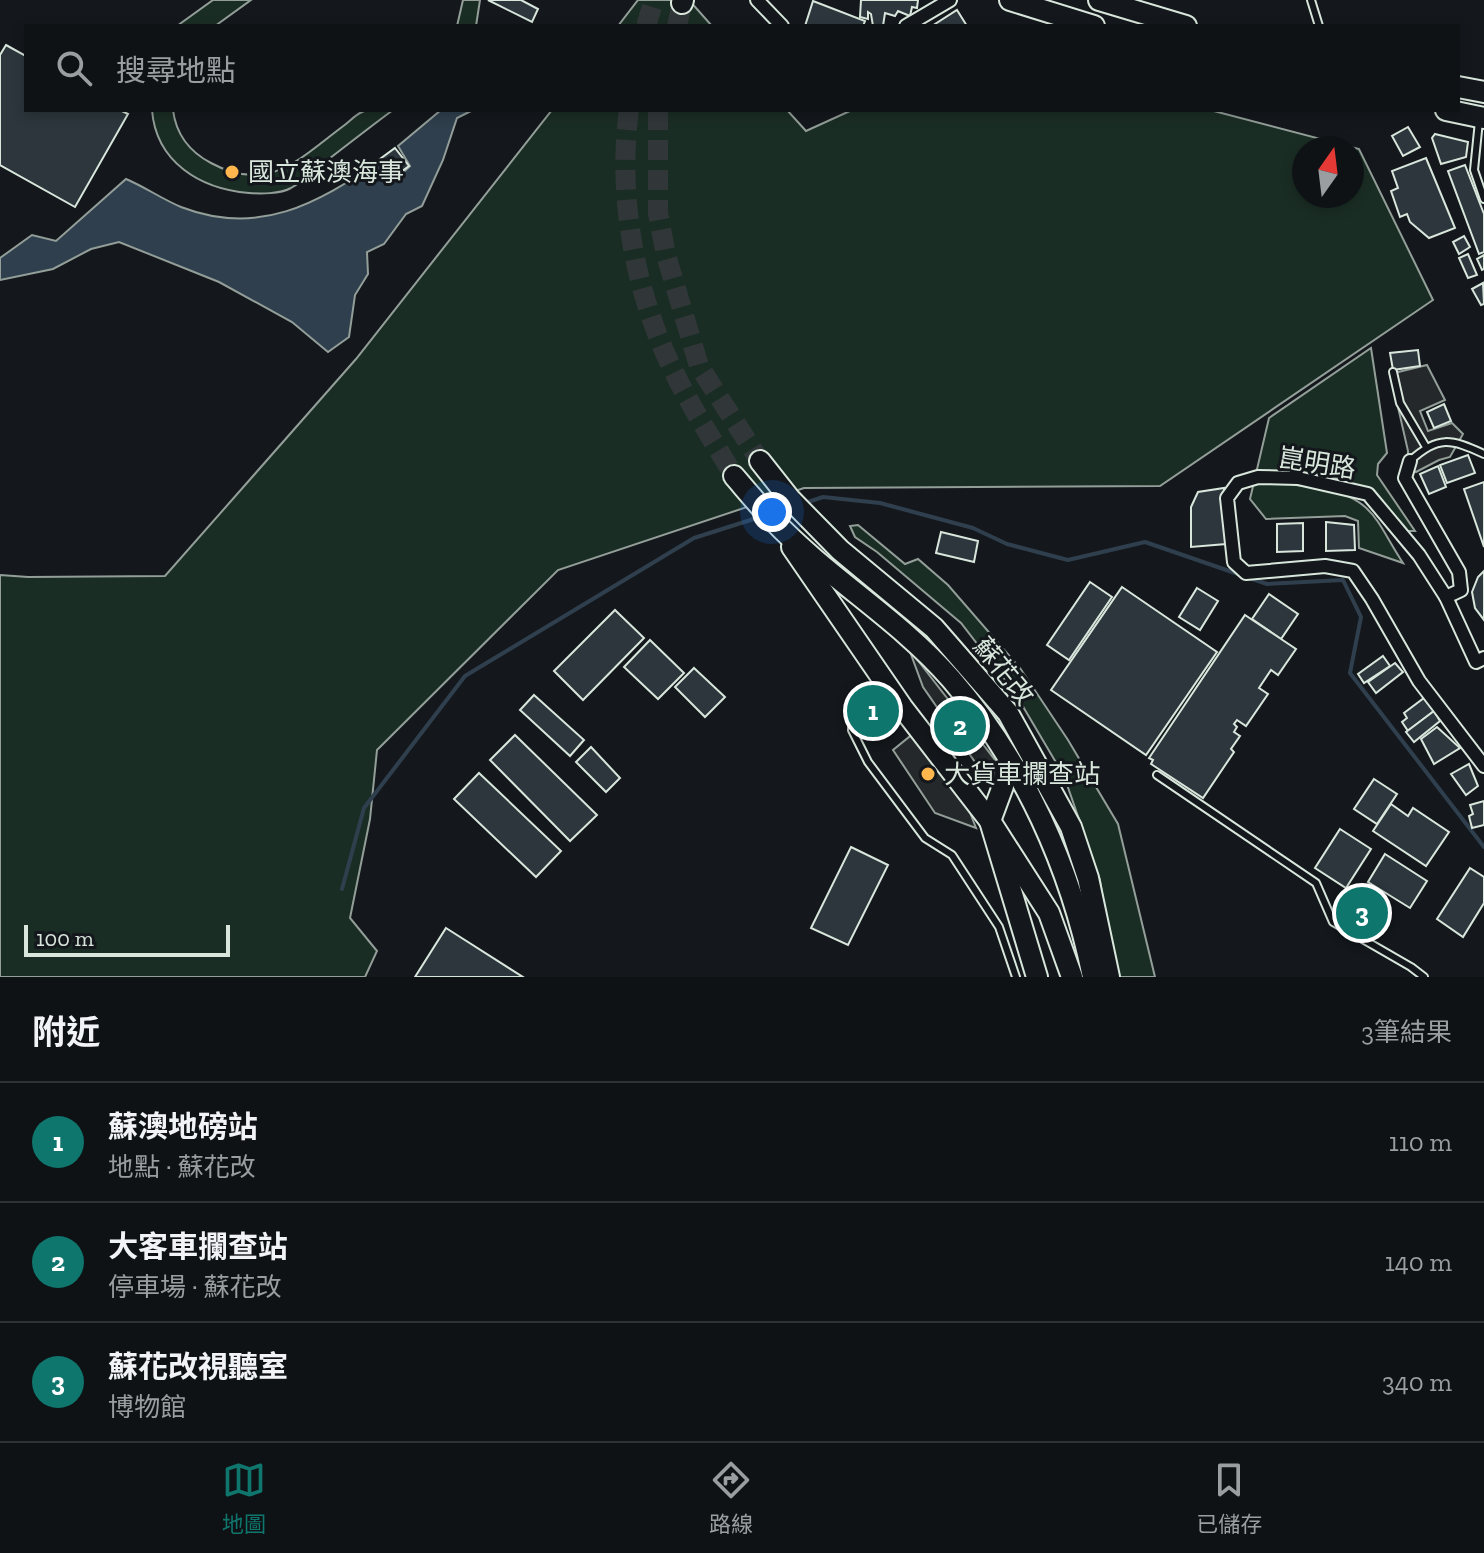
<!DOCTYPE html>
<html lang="zh-TW">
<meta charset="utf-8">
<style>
:root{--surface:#0f1215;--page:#1d2022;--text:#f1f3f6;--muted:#9b9ea0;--line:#2f3234;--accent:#0f766e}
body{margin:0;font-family:"Zilla Slab","Noto Sans TC",serif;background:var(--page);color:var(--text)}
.compass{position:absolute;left:1292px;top:136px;width:72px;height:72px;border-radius:50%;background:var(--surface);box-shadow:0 4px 12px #0003;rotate:14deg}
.scale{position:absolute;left:24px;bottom:20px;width:206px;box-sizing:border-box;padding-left:8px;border:4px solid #d8e6dc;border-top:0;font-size:22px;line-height:28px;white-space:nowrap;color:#d8e6dc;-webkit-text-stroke:6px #14181c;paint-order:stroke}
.you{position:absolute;left:772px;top:512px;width:28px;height:28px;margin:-20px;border:6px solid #fff;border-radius:50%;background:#1a73e8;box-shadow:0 0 0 12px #1a73e833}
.badge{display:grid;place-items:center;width:52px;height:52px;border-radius:50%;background:var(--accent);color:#fff;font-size:26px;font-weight:700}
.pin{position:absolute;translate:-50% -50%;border:4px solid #fff;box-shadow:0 2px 8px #0006}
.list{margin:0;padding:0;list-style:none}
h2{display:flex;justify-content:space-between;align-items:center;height:104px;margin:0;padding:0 32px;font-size:34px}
h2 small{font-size:26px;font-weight:400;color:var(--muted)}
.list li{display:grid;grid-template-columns:52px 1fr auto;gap:24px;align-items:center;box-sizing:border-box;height:120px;padding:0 32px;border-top:2px solid var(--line)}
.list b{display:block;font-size:30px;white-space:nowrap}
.list p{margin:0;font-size:26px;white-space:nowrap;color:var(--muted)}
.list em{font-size:26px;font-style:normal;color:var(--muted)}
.icon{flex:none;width:44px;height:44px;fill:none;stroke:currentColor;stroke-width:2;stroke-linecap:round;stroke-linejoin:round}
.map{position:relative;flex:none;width:1484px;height:977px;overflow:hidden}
.search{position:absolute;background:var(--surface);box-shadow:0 4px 12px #0003;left:24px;right:24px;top:24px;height:88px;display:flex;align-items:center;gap:20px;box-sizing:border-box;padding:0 28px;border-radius:0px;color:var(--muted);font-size:30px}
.sheet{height:464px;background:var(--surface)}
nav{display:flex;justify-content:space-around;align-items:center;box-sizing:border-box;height:112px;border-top:2px solid var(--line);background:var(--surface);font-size:22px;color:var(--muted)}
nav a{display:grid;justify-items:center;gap:4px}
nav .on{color:var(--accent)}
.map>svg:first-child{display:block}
.green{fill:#1a2d24;stroke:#939e99;stroke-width:2;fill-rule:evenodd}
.parking{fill:#24282b;stroke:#939e99;stroke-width:2}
.water{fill:#2f3f4d;stroke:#939e99;stroke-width:2}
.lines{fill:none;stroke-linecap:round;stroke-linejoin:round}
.stream{stroke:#2f3f4d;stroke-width:4}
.building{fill:#2c363c;stroke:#d8e6dc;stroke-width:2}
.primary-tunnel{stroke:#313739;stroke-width:20;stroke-dasharray:20 10;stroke-linecap:butt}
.service-casing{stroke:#d8e6dc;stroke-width:10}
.minor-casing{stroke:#d8e6dc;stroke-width:16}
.primary-casing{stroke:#d8e6dc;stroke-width:24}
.service{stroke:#14181c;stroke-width:6}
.minor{stroke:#14181c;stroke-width:12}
.primary{stroke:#14181c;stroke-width:20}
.poi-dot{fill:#ffb74d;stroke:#14181c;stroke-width:3}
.labels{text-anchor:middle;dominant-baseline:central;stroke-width:6;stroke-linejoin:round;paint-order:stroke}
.poi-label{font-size:26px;fill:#d8e6dc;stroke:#14181c;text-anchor:start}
.street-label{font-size:26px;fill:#d8e6dc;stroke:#14181c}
</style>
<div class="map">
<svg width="1484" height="977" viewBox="0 0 1484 977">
<rect width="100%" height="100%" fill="#14181c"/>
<!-- green -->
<g class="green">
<path d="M 213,0 L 251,0 L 215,26 L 177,26 Z"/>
<path d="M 463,0 L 480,0 L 476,26 L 457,26 Z"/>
<path d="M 638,0 L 689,0 L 712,26 L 618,26 Z"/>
<path d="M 152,110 L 173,110 C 176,134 190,152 211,163 C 268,194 298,160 342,127 C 349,122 355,115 362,112 C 370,108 384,110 393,110 C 370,127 347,145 325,162 C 314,171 303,181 291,188 C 280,194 260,194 249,193 C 200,189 156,162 152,110 Z"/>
<path d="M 552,110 L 787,110 L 806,131 L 852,110 L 1210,110 L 1359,149 L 1433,300 L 1160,486 L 804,488 L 558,570 L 377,750 L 370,819 L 350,918 L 377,951 L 365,977 L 0,977 L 0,575 L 28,577 L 165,576 L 356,359 ZM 1304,148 L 1352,148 L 1352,196 L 1304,196 Z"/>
<path d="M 1371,348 L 1387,453 L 1378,464 L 1377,475 L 1415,531 L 1405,531 C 1366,487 1337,466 1276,475 C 1300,492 1299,482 1324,488 C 1376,501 1376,522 1403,563 L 1359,548 L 1358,521 L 1345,516 L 1266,519 L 1250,499 L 1269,418 Z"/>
<path d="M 858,525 L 905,564 L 918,559 L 948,585 L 1020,668 L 1068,740 L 1118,824 L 1155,977 L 1115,977 L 1100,880 L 1064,776 L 1015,693 L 961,623 L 877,552 L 855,537 L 850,526 Z"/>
</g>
<!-- parking -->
<g class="parking">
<path d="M 1427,365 L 1445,400 L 1420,411 L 1428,431 L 1452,423 L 1463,434 L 1450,457 L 1439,460 L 1416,472 L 1407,467 L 1408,451 L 1393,385 L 1394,373 Z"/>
<path d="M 909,649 L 999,765 L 993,788 L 923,687 Z"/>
<path d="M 914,733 L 964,797 L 976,828 L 935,813 L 893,750 Z"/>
</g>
<!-- water -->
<path class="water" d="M 441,110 L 473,110 L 457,118 L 443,160 L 422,206 L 406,214 L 384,244 L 367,252 L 368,274 L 355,295 L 349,337 L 328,352 L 292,322 L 219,282 L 119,242 L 91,249 L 53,269 L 0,280 L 0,258 L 32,235 L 56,241 L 126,179 C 145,187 162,199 181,207 C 259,237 316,204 380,161 L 395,180 L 410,166 L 398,146 Z"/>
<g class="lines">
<!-- stream -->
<g class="stream">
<path d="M 805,503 L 823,497 L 880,503 L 973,528 L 1007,544 L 1068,560 L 1145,542 L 1267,584 L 1343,580 L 1361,617 L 1350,673 L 1484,847"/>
<path d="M 342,889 L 364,808 L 465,676 L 694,538 L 763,516"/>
</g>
</g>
<!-- building -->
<g class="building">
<path d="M 488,0 L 521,0 L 538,9 L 532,22 Z"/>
<path d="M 861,0 L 918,0 L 917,8 L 912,7 L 910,16 L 898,11 L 895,16 L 885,13 L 883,26 L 873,26 L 871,14 L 868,12 L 868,19 L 860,17 Z"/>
<path d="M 813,1 L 865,21 L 863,26 L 805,26 Z"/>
<path d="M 957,10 L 967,26 L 932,26 Z"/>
<path d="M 6,45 L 26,56 L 26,110 L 120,110 L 128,114 L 75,207 L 0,165 L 0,55 Z"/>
<path d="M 1408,127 L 1420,147 L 1403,156 L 1392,136 Z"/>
<path d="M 1435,134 L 1468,142 L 1466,157 L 1441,164 L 1432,138 Z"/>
<path d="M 395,148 L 409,166 L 394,177 L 380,159 Z"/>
<path d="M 1426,158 L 1455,228 L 1429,238 L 1410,222 L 1407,214 L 1400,217 L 1391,191 L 1398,188 L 1392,171 Z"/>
<path d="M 1465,165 L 1484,214 L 1484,252 L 1479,254 L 1448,171 Z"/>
<path d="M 1464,236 L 1470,247 L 1459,254 L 1453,242 Z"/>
<path d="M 1468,254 L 1477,275 L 1468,278 L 1459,258 Z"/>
<path d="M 1484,255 L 1484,269 L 1482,270 L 1477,259 Z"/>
<path d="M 1483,283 L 1484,304 L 1481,305 L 1472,289 Z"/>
<path d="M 1418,350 L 1420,366 L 1393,370 L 1390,353 Z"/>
<path d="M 1444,404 L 1451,421 L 1434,428 L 1427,412 Z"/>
<path d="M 1468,455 L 1475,473 L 1447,483 L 1440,465 Z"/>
<path d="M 1438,466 L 1446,487 L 1429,494 L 1420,474 Z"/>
<path d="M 1484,482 L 1484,547 L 1464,489 Z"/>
<path d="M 1224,488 L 1226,544 L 1191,547 L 1191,507 L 1198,492 Z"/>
<path d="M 1326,522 L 1354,525 L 1355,550 L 1326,551 Z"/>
<path d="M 1303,523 L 1303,551 L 1277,552 L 1277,524 Z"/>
<path d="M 941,532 L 978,541 L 974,562 L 936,553 Z"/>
<path d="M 1484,571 L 1484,620 L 1475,608 L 1472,592 L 1478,577 Z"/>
<path d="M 1090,582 L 1112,597 L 1069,660 L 1047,645 Z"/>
<path d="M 1122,587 L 1217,652 L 1146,755 L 1051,690 Z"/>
<path d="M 1197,588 L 1218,601 L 1200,630 L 1179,617 Z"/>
<path d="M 1269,594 L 1298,614 L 1281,639 L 1252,619 Z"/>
<path d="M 615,610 L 644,638 L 583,700 L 554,671 Z"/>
<path d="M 1245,615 L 1296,649 L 1278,675 L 1271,670 L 1259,688 L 1268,694 L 1246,726 L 1237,720 L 1234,724 L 1237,727 L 1234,732 L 1240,736 L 1231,749 L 1234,752 L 1203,798 L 1151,764 L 1153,760 L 1149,758 Z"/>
<path d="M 650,640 L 684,673 L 658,699 L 624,667 Z"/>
<path d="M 1383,656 L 1390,666 L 1364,683 L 1358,674 Z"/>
<path d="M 1395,663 L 1403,672 L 1376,693 L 1368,682 Z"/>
<path d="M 694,668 L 725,697 L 705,717 L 675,687 Z"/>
<path d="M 534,695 L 584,740 L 570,756 L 520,710 Z"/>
<path d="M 871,697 L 885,717 L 874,724 L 860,705 Z"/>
<path d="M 1424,698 L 1434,711 L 1408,731 L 1402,722 L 1407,718 L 1404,713 Z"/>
<path d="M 1434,711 L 1440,721 L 1414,742 L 1406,732 Z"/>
<path d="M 1437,727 L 1460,748 L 1434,764 L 1421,739 Z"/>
<path d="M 515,735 L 597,815 L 570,841 L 490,760 Z"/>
<path d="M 591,747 L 620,778 L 606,792 L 576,762 Z"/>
<path d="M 1469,764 L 1478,786 L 1466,795 L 1451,774 Z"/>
<path d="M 479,773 L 561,851 L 536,877 L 454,799 Z"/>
<path d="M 1374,779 L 1397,794 L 1377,824 L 1354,809 Z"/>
<path d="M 1484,801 L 1484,825 L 1472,828 L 1469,816 L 1473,814 L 1470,805 Z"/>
<path d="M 1391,804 L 1408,816 L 1413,808 L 1449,832 L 1426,866 L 1373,831 Z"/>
<path d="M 1340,829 L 1371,849 L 1346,888 L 1315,868 Z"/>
<path d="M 851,847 L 888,865 L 848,945 L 811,928 Z"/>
<path d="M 1385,854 L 1427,881 L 1410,908 L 1368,882 Z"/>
<path d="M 1470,868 L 1484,877 L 1484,903 L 1463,937 L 1437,919 Z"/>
<path d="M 1359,892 L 1382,906 L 1364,934 L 1342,920 Z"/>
<path d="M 446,928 L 523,977 L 415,977 Z"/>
</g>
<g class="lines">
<!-- primary-tunnel -->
<g class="primary-tunnel">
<path d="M 646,26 L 654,0"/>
<path d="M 677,26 L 682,3"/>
<path d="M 629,110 C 617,197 635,295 675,374 C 692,409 714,442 734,476"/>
<path d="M 658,110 L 658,213 L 666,255 L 699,366 L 760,461"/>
</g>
<!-- service casing -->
<g class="service-casing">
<g id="service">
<path d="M 1311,0 L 1319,26"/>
<path d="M 1479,121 L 1474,170 L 1484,199"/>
<path d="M 1393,372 L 1400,403 L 1426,447"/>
<path d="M 1410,461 C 1438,435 1451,439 1484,454"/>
<path d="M 853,710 L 852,730 L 868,762 L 925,838 L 952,855 L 999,927 L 1016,977"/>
<path d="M 1157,775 L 1316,883 L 1333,922 L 1411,967 L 1424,977"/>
</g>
</g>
<!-- minor casing -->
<g class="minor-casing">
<g id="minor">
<path d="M 757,0 L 782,26"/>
<path d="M 906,26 L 950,0"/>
<path d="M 1410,461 L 1405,478 L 1459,572 L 1461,590 L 1446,597"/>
<path d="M 1484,658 L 1476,662 L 1446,597 L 1419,555 L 1368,494 L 1298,478 L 1258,477 L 1238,483 L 1227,498 L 1234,562 L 1246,573 L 1325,566 L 1353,571 L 1372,599 L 1419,681 L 1484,766"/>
</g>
</g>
<!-- primary casing -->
<g class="primary-casing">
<g id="primary">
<path d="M 1010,0 L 1094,26"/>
<path d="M 1099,0 L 1186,26"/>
<path d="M 682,3 L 683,0"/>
<path d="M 1458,87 L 1484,92"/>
<path d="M 1446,110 L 1484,118"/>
<path d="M 760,461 L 790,499 L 840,550 L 934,628 L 1008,713 L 1071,827 L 1088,878 L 1109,977"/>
<path d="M 734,476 C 747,491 760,507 774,521 C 828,578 899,619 951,679 C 1024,763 1071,868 1093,977"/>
<path d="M 792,547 L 902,707 L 990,821 L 1049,913 L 1072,977"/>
<path d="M 1006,767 L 1003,786 L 990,821 L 1037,977"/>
</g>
</g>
<!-- service -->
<use href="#service" class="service"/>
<!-- minor -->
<use href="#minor" class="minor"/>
<!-- primary -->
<use href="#primary" class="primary"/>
</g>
<!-- markers -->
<g class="poi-dot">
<circle cx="232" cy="172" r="8"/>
<circle cx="928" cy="774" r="8"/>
</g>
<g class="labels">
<!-- poi labels -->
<g class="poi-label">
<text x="248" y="172">國立蘇澳海事</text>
<text x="944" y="774">大貨車攔查站</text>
</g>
<!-- street labels -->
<g class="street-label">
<text transform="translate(1317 463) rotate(9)">崑明路</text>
<text transform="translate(1004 671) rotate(51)">蘇花改</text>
</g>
</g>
</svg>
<svg class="compass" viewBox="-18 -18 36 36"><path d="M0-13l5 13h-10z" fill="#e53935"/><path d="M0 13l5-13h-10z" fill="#9b9ea0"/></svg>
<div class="scale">100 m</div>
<div class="you"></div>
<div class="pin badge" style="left:873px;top:711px">1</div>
<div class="pin badge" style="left:960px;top:726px">2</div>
<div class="pin badge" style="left:1362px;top:913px">3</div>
<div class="search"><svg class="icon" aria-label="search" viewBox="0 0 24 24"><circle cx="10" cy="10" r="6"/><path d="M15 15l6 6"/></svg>搜尋地點</div>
</div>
<section class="sheet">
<h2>附近<small>3筆結果</small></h2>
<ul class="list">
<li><span class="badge">1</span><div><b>蘇澳地磅站</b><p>地點 · 蘇花改</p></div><em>110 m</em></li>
<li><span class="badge">2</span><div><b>大客車攔查站</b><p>停車場 · 蘇花改</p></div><em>140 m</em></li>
<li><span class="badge">3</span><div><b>蘇花改視聽室</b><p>博物館</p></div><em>340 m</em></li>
</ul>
</section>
<nav>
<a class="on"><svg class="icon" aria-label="map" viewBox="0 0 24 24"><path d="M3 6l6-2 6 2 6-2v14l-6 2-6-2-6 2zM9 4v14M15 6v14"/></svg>地圖</a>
<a><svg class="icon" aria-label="directions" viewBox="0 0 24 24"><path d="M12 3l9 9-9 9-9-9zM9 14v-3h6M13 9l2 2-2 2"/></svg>路線</a>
<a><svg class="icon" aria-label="saved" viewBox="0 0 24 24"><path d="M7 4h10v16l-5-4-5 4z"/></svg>已儲存</a>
</nav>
